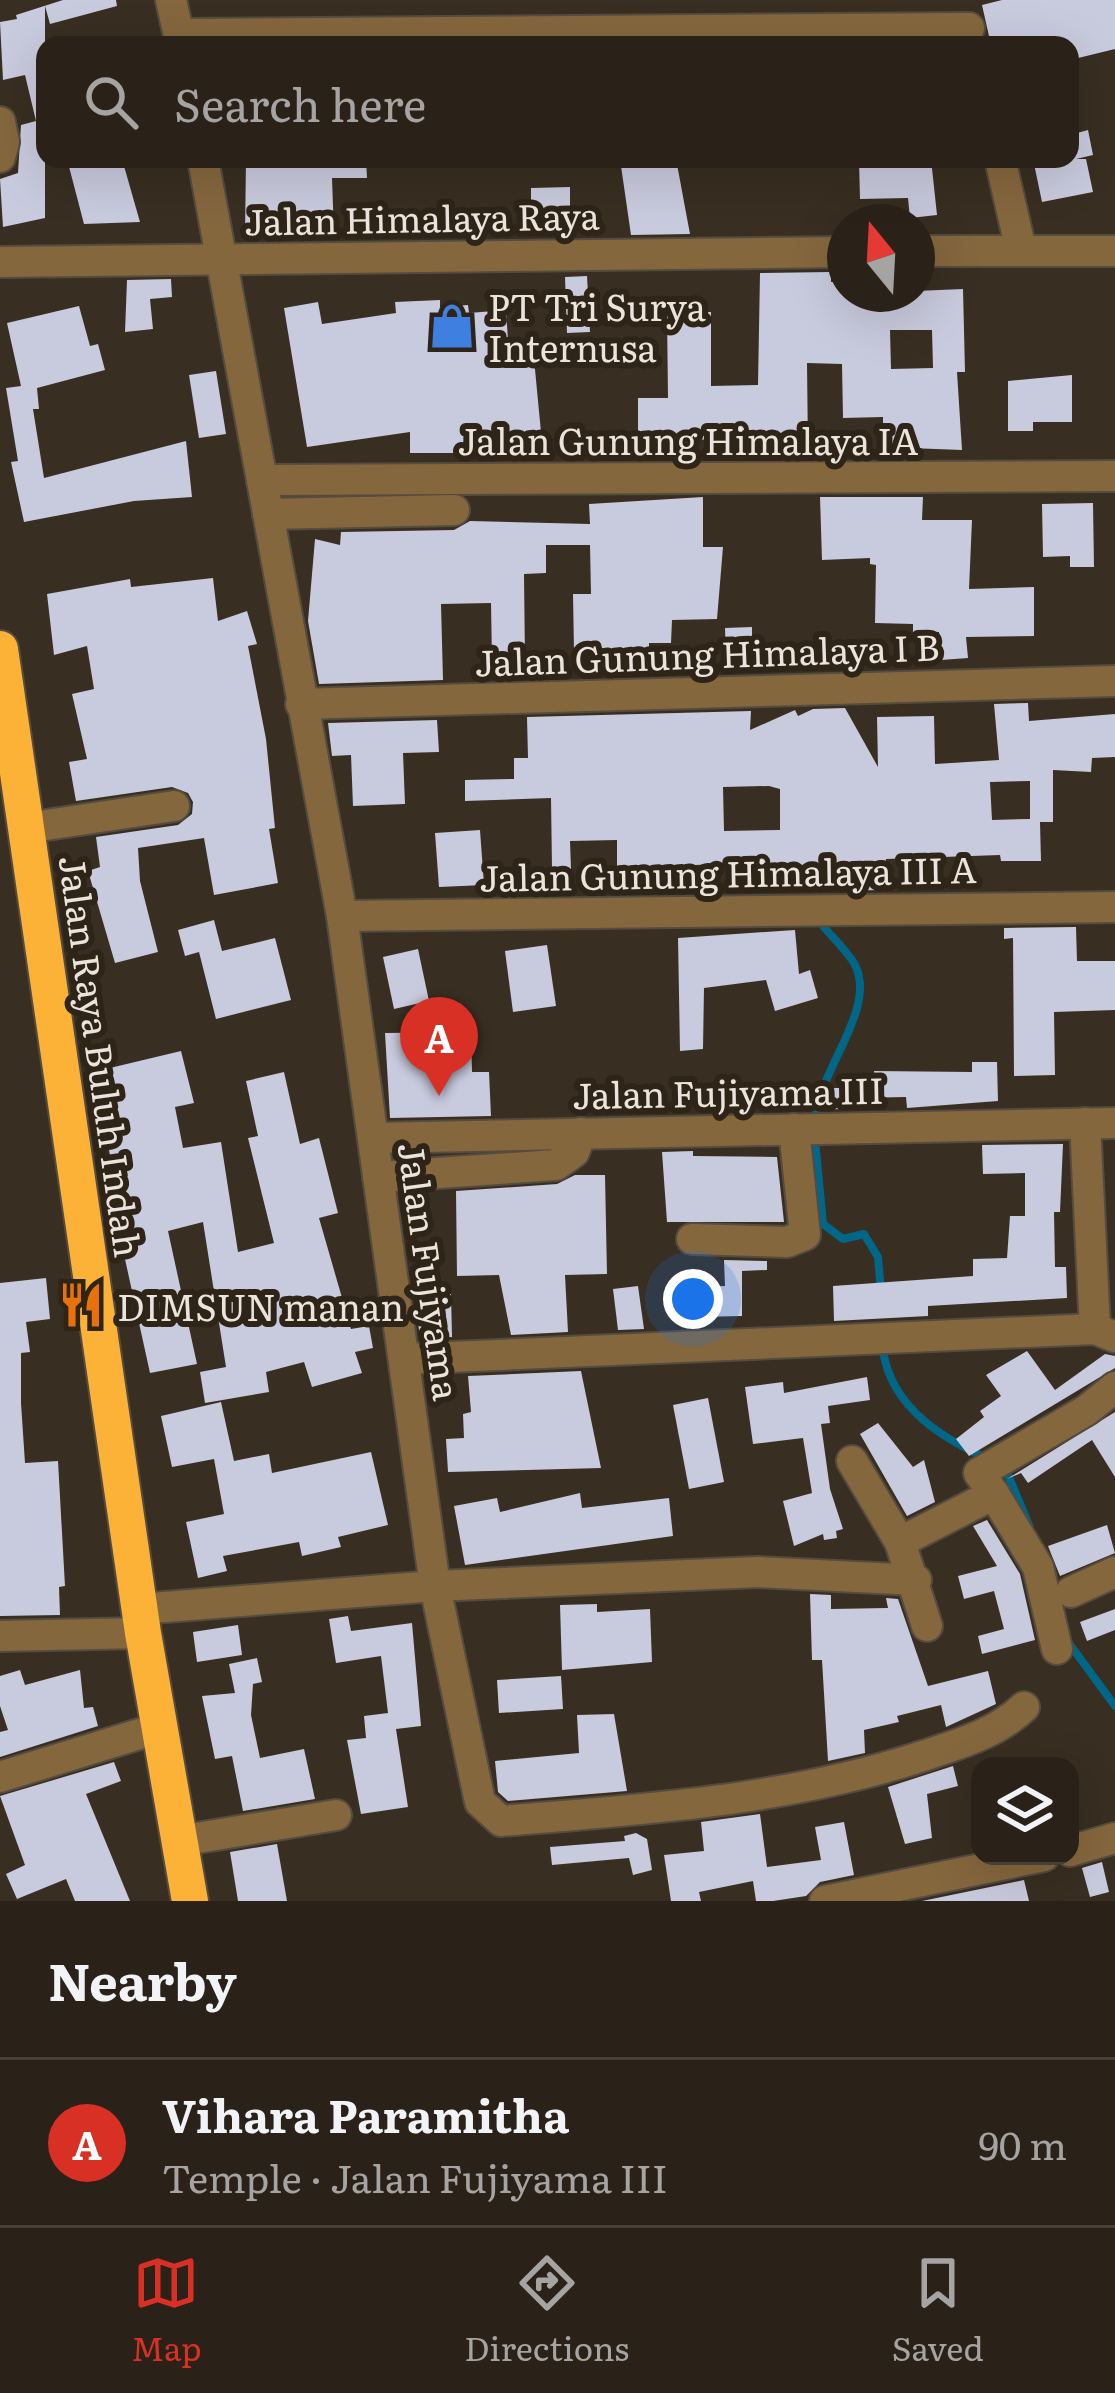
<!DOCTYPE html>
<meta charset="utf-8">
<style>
:root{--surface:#2a2219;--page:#362f26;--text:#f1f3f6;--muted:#a5a4a2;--line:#463f38;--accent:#d93025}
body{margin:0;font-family:Literata,serif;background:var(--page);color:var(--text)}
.controls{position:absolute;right:36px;bottom:36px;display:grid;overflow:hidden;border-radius:24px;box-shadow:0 12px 48px #0002}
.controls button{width:108px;height:108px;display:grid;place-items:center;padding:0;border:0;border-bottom:3px solid var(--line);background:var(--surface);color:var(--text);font:60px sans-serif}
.compass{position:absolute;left:827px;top:204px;width:108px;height:108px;border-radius:50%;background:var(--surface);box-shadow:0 12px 48px #0002;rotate:342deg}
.you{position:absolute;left:693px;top:1299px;width:42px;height:42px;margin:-30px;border:9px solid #fff;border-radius:50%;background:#1a73e8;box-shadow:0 0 0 18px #1a73e833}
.badge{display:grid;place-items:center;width:78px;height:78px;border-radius:50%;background:var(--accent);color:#fff;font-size:39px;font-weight:700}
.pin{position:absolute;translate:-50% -99px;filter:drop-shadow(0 3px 6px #0008)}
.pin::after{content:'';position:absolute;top:63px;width:42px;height:36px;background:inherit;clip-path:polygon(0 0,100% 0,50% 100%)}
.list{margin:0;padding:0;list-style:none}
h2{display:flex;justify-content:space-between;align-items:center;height:156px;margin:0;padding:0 48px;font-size:51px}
h2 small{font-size:39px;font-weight:400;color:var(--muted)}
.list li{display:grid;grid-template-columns:78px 1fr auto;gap:36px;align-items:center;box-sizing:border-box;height:168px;padding:0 48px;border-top:3px solid var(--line)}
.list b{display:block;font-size:45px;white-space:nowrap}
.list p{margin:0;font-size:39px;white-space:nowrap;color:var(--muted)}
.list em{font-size:39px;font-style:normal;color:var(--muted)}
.icon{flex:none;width:66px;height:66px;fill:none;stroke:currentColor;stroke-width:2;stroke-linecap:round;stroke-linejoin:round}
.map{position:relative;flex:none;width:1115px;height:1901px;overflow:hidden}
.search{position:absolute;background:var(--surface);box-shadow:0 12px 48px #0002;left:36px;right:36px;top:36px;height:132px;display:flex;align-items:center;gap:30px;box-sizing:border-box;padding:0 42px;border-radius:24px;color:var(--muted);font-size:45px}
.sheet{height:324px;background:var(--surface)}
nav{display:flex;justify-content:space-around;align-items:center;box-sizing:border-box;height:168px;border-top:3px solid var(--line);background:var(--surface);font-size:33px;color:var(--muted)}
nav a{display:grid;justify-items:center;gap:6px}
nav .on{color:var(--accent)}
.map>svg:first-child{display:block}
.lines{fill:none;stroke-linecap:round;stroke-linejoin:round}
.stream{stroke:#016788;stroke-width:8}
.building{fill:#c8cadd;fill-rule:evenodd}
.minor-casing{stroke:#554b3f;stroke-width:34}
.highway-casing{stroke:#554b3f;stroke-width:40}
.minor{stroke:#85673e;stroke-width:30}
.highway{stroke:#fcb137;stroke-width:36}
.labels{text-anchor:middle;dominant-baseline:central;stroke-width:12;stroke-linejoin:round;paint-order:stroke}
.street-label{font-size:36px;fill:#ebe4dc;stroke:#2e2418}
.poi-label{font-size:36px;fill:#ebe4dc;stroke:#2e2418;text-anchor:start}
</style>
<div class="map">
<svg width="1115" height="1901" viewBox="0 0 1115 1901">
<rect width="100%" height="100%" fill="#382e21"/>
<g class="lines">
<!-- stream -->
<g class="stream">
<path d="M 815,1125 C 815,1072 880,1009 854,963 C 846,950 833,938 823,926"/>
<path d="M 815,1140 L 823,1224 L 843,1239 L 864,1234 L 878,1257 L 881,1292"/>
<path d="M 882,1343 C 887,1402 935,1435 986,1458"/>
<path d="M 1005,1468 L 1029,1525"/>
<path d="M 1068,1642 L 1115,1706"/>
</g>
</g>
<!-- building -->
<g class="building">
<path d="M 63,0 L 116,0 L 117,6 L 50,24 L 45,6 L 45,218 L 3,227 L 0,179 L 18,173 L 21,125 L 36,121 L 25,75 L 3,80 L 0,22 L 17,19 L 16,15 Z"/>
<path d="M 1002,0 L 1115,0 L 1115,49 L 1070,60 L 1070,45 L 991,45 L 982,5 Z"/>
<path d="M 1088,130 L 1093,155 L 1076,159 L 1086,159 L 1093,192 L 1042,202 L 1033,159 L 1070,159 L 1070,135 Z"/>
<path d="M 67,159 L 122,159 L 140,222 L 84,224 Z"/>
<path d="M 246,159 L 366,159 L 367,178 L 332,178 L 334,235 L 245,236 Z"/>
<path d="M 620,159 L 676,159 L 690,234 L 631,235 Z"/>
<path d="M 859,159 L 931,159 L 937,215 L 910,218 L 908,198 L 860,199 Z"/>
<path d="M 570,187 L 570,211 L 531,212 L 531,188 Z"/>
<path d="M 831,272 L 831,282 L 845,282 L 845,294 L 963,289 L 965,372 L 957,372 L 962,450 L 883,447 L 883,417 L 843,418 L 842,364 L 807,363 L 808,450 L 742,452 L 742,438 L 638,442 L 638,398 L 668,398 L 667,313 L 711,312 L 711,386 L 758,385 L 760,273 ZM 890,330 L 932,330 L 933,368 L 891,369 Z"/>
<path d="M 587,276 L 590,332 L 567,333 L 565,277 Z"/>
<path d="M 171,279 L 172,297 L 150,299 L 153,329 L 125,332 L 127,280 Z"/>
<path d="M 440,300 L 440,307 L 468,305 L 469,313 L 506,310 L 508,340 L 532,338 L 543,453 L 410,453 L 410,432 L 307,447 L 284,308 L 318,302 L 322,324 L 396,313 L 395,302 Z"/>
<path d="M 79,306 L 90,346 L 98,344 L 105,370 L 37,388 L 39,409 L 33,409 L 44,478 L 186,441 L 192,497 L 134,501 L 24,522 L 11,462 L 18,461 L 6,388 L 21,386 L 7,323 Z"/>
<path d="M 216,371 L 226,434 L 199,438 L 189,375 Z"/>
<path d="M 1072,375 L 1072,422 L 1033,422 L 1033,431 L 1008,431 L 1008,381 Z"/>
<path d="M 703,497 L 703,547 L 723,547 L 717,619 L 672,620 L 671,643 L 649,643 L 649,662 L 629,662 L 629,650 L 574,651 L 573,594 L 591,594 L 590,545 L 546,545 L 546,573 L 524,574 L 525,662 L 492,663 L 491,603 L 441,604 L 443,680 L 319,684 L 308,621 L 315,539 L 340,545 L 341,532 L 454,530 L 470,521 L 590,524 L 589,504 Z"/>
<path d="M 820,497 L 923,497 L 922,520 L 972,520 L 969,589 L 1034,587 L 1034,636 L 966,637 L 968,658 L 941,660 L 939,632 L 913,633 L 913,624 L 875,623 L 876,565 L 870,564 L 870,558 L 822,560 Z"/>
<path d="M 1093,503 L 1094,567 L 1070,567 L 1070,556 L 1043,557 L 1042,504 Z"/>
<path d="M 213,578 L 218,621 L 247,611 L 257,644 L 248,646 L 266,739 L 275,828 L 269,829 L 278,883 L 214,895 L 204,838 L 138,848 L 140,881 L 158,952 L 115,963 L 88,871 L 100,867 L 96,837 L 178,825 L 192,814 L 193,802 L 188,793 L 172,787 L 76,801 L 69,762 L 87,759 L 72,694 L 94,689 L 87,646 L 54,655 L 47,594 L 130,579 L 131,587 Z"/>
<path d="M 752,627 L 752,657 L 726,658 L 725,628 Z"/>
<path d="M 1028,703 L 1029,721 L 1115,714 L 1115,757 L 1092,758 L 1091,772 L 1053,770 L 1053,822 L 1040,822 L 1041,861 L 1001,861 L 1000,855 L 886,859 L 884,890 L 816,891 L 815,884 L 756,882 L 755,862 L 617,869 L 617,840 L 570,841 L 571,869 L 552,869 L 551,798 L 465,801 L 465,780 L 514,779 L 514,758 L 528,758 L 527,717 L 751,711 L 750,730 L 795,710 L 798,716 L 813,709 L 845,708 L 878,767 L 877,717 L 934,716 L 935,764 L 999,760 L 994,704 ZM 1030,781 L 1030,819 L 992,820 L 990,782 ZM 769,786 L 780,789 L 780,830 L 724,831 L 723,787 Z"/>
<path d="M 437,720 L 439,752 L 403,753 L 405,804 L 353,806 L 351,755 L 332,756 L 328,723 Z"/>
<path d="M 480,830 L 484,885 L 439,887 L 435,833 Z"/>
<path d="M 214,920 L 222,951 L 275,938 L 291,1000 L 216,1019 L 199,952 L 185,956 L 178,930 Z"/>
<path d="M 1076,927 L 1077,961 L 1115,961 L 1115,1010 L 1054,1012 L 1055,1075 L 1014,1076 L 1013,938 L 1004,939 L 1004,928 Z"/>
<path d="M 795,930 L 799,974 L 810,970 L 818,998 L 775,1011 L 766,980 L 704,988 L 703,1049 L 680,1051 L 678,938 Z"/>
<path d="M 547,945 L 556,1006 L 513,1012 L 505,951 Z"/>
<path d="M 418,949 L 429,1001 L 394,1009 L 383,957 Z"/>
<path d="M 471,1032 L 472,1072 L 489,1072 L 491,1116 L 390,1118 L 385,1033 Z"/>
<path d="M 181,1051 L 194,1103 L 175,1107 L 183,1148 L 221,1142 L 238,1252 L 274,1243 L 248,1138 L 258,1136 L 246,1081 L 284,1072 L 300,1144 L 319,1138 L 338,1213 L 319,1218 L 351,1329 L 369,1326 L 373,1348 L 355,1352 L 362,1373 L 312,1387 L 304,1362 L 266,1372 L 269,1392 L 205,1403 L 200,1372 L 226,1367 L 203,1222 L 168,1231 L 197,1364 L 150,1373 L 114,1209 L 120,1207 L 104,1124 L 89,1073 Z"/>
<path d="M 972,1062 L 997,1062 L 998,1101 L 907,1108 L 906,1097 L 855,1098 L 854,1078 L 875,1078 L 874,1071 L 972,1072 Z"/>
<path d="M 790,1088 L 846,1088 L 846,1109 L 790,1110 Z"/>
<path d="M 1063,1144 L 1060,1212 L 1054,1212 L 1055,1267 L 1066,1267 L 1067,1298 L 928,1306 L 928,1316 L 834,1321 L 833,1286 L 973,1276 L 973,1259 L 1007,1258 L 1010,1216 L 1025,1216 L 1025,1173 L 983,1174 L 982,1145 Z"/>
<path d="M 693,1151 L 693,1156 L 777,1157 L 784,1222 L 667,1222 L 662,1152 Z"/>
<path d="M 575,1175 L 605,1175 L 607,1274 L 565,1275 L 568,1332 L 511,1335 L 499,1275 L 457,1276 L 456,1191 L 557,1184 Z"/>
<path d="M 724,1260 L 767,1261 L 767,1270 L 742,1271 L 742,1316 L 698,1317 L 698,1287 L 725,1286 Z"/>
<path d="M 46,1278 L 50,1319 L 26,1322 L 30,1352 L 21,1353 L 21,1403 L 25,1463 L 58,1461 L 65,1586 L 59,1587 L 60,1615 L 0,1616 L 0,1283 Z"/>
<path d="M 638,1286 L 644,1329 L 618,1330 L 613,1289 Z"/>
<path d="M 415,1294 L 451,1294 L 452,1337 L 420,1339 Z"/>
<path d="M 1027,1351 L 1055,1390 L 1105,1354 L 1115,1356 L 1115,1368 L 969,1456 L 956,1439 L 984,1417 L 980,1411 L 1001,1396 L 986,1375 Z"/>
<path d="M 581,1371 L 601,1468 L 448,1472 L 446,1439 L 464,1438 L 463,1414 L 471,1412 L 468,1376 Z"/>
<path d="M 867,1377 L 870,1400 L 828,1406 L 830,1423 L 821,1424 L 830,1489 L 843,1529 L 836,1531 L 837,1538 L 824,1540 L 823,1534 L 794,1546 L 783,1501 L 812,1493 L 803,1438 L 753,1444 L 745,1387 L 783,1382 L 784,1393 Z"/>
<path d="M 708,1398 L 724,1482 L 689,1489 L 673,1405 Z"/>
<path d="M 221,1402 L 234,1461 L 269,1454 L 272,1473 L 371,1452 L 388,1525 L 338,1537 L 341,1547 L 302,1556 L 299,1542 L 223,1556 L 227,1571 L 198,1578 L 186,1522 L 224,1514 L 214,1459 L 172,1467 L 161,1416 Z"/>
<path d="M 1115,1412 L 1115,1477 L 1092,1440 L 1028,1483 L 1021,1473 L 1007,1479 Z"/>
<path d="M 878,1423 L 913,1467 L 924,1460 L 935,1502 L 907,1516 L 860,1434 Z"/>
<path d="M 580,1493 L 582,1508 L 669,1498 L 673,1536 L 465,1565 L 454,1506 L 497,1498 L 500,1512 Z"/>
<path d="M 987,1520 L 1020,1574 L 1035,1640 L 982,1654 L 978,1636 L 1004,1629 L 994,1591 L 964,1599 L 958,1576 L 997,1566 L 973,1526 Z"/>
<path d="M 1107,1525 L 1115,1553 L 1060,1576 L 1048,1546 Z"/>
<path d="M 810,1594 L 831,1595 L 831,1609 L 888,1608 L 886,1598 L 898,1599 L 928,1686 L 988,1671 L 996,1704 L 946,1727 L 941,1705 L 897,1716 L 899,1722 L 864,1730 L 865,1753 L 828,1761 L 822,1660 L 812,1660 Z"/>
<path d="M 597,1604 L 597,1612 L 650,1609 L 652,1662 L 562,1670 L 560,1605 Z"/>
<path d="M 1115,1609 L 1115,1630 L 1087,1641 L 1080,1622 Z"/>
<path d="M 348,1616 L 351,1631 L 412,1623 L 421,1726 L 396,1729 L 408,1807 L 361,1814 L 347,1740 L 366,1738 L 364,1716 L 388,1713 L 381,1656 L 336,1663 L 329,1619 Z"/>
<path d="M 238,1625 L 242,1655 L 197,1662 L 193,1632 Z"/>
<path d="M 257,1658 L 262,1682 L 253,1684 L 251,1715 L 260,1758 L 304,1749 L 315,1799 L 243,1811 L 232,1756 L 215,1759 L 202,1696 L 235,1693 L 229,1664 Z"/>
<path d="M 20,1670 L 25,1685 L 80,1670 L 84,1708 L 93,1707 L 98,1726 L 0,1757 L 0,1732 L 8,1730 L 0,1706 L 0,1676 Z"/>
<path d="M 561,1676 L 563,1709 L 499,1713 L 497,1680 Z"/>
<path d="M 614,1714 L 627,1791 L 508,1801 L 498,1792 L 495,1761 L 579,1753 L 577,1715 Z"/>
<path d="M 114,1762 L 121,1781 L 86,1794 L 130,1901 L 75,1901 L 66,1879 L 17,1899 L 6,1874 L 25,1865 L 0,1796 Z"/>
<path d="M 953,1766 L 958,1786 L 927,1794 L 932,1838 L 905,1844 L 888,1787 Z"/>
<path d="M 760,1814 L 767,1867 L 821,1860 L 815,1827 L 844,1822 L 854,1875 L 820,1882 L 806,1896 L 773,1901 L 756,1901 L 753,1881 L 699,1892 L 701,1901 L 671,1901 L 664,1855 L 704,1851 L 701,1822 Z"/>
<path d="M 636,1833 L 647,1839 L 652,1870 L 633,1875 L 629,1858 L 552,1865 L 550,1847 L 625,1841 L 624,1836 Z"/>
<path d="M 277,1844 L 287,1901 L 238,1901 L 230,1852 Z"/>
<path d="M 1102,1862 L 1109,1892 L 1090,1897 L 1082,1868 Z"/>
<path d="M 1024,1880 L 1029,1901 L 922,1901 Z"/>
</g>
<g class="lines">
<!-- minor casing -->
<g class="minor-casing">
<g id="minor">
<path d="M 171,0 L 181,45"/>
<path d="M 179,34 L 969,28"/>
<path d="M 0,122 L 4,142 L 0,157"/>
<path d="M 203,159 L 342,916 L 435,1586 L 480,1802 L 501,1821 C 645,1809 788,1801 926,1755 C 961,1743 997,1733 1024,1707"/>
<path d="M 1000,159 L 1021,250"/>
<path d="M 917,251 L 1115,251"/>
<path d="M 0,262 L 845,252"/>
<path d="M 262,480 L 1115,476"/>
<path d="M 268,514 L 454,510"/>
<path d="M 301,704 L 1115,681"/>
<path d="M 26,828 L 174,806"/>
<path d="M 342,916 L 1115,907"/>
<path d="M 1085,1123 L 1095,1329"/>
<path d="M 374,1138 L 1115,1123"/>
<path d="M 378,1177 L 556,1165 L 574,1152 L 581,1133"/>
<path d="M 692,1239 L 787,1242 L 805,1235 L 794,1129"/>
<path d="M 404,1359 L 1095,1329 L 1115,1337"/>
<path d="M 852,1461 L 900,1542 L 927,1626"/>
<path d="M 994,1494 L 979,1473 L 1087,1410 L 1115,1387"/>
<path d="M 900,1542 L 994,1494 L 1038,1567 L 1057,1649"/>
<path d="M 1071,1592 L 1115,1572"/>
<path d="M 139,1609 L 435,1586 L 758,1572 L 916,1580"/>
<path d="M 0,1636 L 143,1633"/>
<path d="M 0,1777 L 159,1728"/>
<path d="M 179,1841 L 336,1815"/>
<path d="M 1070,1851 L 1115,1838"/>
<path d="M 825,1901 L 1044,1856"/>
</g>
</g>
<!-- highway casing -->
<g class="highway-casing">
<path id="highway" d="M 0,649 L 143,1633 L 190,1901"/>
</g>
<!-- minor -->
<use href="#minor" class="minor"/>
<!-- highway -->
<use href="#highway" class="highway"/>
</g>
<!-- icons -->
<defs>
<g id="shop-bare" transform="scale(3.6)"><path d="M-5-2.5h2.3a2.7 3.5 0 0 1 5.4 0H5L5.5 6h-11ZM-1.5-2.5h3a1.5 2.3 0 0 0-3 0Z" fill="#3f7fe0" stroke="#2e2418" stroke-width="2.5" paint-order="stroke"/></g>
<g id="restaurant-bare" transform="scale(3.6)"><path d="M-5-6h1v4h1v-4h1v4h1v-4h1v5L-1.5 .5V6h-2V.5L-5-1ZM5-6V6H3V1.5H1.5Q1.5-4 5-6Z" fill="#e8710a" stroke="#2e2418" stroke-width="2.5" paint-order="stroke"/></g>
</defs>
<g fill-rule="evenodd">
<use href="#shop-bare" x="452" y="326"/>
<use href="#restaurant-bare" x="81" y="1305"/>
</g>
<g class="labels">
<!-- street labels -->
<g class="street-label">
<text transform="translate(422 217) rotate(-1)">Jalan Himalaya Raya</text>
<text x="688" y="439">Jalan Gunung Himalaya IA</text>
<text transform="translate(707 653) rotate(-2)">Jalan Gunung Himalaya I B</text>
<text transform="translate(728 872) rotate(-1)">Jalan Gunung Himalaya III A</text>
<text transform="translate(102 1056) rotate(82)">Jalan Raya Buluh Indah</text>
<text transform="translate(728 1091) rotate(-1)">Jalan Fujiyama III</text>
<text transform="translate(431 1271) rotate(82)">Jalan Fujiyama</text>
</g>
<!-- poi labels -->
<g class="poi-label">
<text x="488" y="305">PT Tri Surya<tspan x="488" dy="41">Internusa</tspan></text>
<text x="117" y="1305">DIMSUN manan</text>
</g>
</g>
</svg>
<div class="controls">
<button><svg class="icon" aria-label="layers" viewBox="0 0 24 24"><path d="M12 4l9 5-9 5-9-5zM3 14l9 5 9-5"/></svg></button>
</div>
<svg class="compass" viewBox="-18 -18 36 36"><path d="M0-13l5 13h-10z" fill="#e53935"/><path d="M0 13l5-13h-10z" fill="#a5a4a2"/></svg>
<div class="you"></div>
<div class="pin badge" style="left:439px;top:1096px">A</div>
<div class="search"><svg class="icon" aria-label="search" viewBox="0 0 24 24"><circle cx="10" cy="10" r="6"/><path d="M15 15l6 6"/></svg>Search here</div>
</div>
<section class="sheet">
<h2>Nearby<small></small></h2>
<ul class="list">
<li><span class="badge">A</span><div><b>Vihara Paramitha</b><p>Temple · Jalan Fujiyama III</p></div><em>90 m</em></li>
</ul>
</section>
<nav>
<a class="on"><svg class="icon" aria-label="map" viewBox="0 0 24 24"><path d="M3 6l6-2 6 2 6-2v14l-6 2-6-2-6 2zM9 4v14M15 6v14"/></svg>Map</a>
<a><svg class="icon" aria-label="directions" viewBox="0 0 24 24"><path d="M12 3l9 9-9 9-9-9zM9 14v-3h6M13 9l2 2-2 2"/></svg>Directions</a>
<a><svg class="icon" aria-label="saved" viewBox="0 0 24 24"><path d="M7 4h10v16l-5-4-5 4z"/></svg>Saved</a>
</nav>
